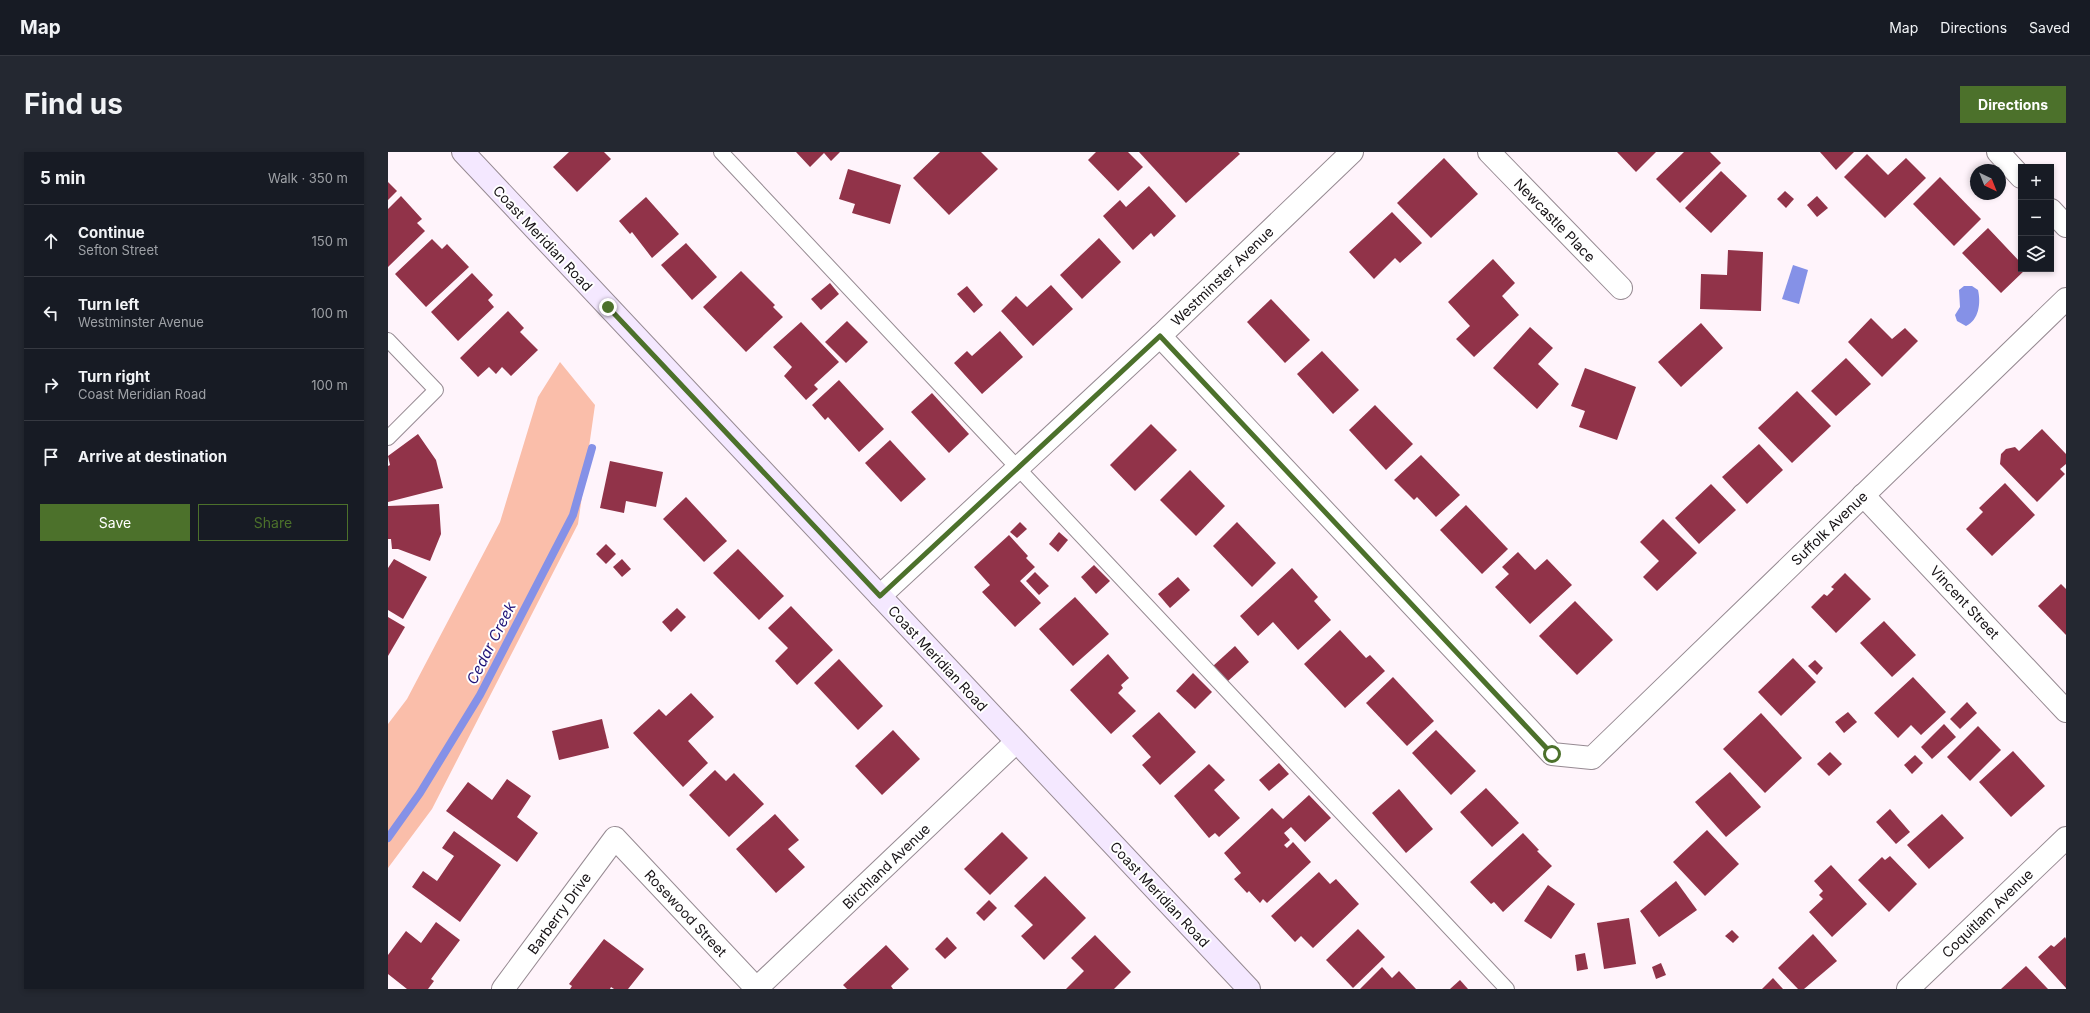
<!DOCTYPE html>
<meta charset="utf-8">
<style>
:root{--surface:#171b24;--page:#242831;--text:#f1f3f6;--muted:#9ea1a6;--line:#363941;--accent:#4c712b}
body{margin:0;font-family:Inter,sans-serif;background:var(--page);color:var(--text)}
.controls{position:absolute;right:12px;top:12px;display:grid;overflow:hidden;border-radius:0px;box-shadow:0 2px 6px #0003}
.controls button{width:36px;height:36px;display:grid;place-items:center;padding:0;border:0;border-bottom:1px solid var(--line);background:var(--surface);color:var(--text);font:20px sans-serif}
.compass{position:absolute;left:1582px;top:12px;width:36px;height:36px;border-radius:50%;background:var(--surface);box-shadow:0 2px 6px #0003;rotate:137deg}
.stop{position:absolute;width:12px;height:12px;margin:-9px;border:3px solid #4c712b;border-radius:50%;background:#fff}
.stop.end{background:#4c712b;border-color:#fff;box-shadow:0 1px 4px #0008}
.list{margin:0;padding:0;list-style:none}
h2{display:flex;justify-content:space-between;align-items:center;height:52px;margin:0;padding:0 16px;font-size:17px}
h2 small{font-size:13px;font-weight:400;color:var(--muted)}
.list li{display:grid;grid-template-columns:26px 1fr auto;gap:12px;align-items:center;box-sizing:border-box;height:72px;padding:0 16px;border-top:1px solid var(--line)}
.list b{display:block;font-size:15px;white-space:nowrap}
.list p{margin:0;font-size:13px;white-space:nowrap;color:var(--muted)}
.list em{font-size:13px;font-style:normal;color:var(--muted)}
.actions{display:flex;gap:8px;padding:12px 16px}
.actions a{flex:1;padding:9px 0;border:1px solid var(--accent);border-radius:0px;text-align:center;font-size:14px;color:var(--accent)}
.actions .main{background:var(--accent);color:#fff}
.icon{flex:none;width:22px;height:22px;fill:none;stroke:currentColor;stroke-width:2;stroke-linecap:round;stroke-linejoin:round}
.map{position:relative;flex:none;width:1678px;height:837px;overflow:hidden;border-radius:0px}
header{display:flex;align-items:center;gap:24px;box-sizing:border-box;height:56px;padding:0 20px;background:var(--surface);border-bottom:1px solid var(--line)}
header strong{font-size:19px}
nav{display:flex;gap:22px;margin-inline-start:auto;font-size:14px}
.intro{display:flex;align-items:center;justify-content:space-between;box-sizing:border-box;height:96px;padding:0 24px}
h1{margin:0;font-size:28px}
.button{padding:10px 18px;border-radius:0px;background:var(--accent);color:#fff;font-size:14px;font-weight:700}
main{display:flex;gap:24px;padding:0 24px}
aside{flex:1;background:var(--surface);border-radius:0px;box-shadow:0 2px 6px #0003}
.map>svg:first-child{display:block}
.green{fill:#fabeaa}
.water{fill:#8591e7}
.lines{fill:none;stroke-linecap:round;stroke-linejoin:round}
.stream{stroke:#8591e7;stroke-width:8}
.building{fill:#913349}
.service-casing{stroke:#968a92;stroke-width:16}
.minor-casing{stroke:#968a92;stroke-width:24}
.tertiary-casing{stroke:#968a92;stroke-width:24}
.secondary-casing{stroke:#968a92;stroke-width:24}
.service{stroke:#fff;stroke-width:14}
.minor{stroke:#fff;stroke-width:22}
.tertiary{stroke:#fff;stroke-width:22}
.secondary{stroke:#f4e8ff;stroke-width:22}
.route{stroke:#4c712b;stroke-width:5}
.labels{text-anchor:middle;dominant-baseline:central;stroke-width:4;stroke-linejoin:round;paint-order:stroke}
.street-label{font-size:14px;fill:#161215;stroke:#fff}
.water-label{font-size:15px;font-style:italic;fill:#201378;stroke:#fff}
</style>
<header>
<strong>Map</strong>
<nav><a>Map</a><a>Directions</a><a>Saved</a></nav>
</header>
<div class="intro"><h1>Find us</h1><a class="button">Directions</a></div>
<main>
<aside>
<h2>5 min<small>Walk · 350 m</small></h2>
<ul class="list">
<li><svg class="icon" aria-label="ahead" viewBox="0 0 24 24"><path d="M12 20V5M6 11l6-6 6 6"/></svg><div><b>Continue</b><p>Sefton Street</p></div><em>150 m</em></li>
<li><svg class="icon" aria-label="left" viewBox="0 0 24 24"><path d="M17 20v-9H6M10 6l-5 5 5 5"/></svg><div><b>Turn left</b><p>Westminster Avenue</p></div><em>100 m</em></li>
<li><svg class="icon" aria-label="right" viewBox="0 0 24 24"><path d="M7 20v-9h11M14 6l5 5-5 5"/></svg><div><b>Turn right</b><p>Coast Meridian Road</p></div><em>100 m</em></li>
<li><svg class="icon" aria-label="arrive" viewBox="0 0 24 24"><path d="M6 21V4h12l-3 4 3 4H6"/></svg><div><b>Arrive at destination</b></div></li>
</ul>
<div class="actions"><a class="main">Save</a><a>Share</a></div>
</aside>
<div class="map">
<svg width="1678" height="837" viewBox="0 0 1678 837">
<rect width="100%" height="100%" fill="#fff4fb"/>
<!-- green -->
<path class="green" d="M 172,210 L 207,253 L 190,372 L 44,657 L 0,716 L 0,572 L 19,547 L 112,370 L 150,245 Z"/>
<!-- water -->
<g class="water">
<path d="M 1405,113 L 1420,118 L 1411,152 L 1394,147 Z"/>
<path d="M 1576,134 L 1584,134 L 1590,138 C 1593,151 1591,168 1578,174 L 1569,169 L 1567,163 L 1572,155 L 1571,138 Z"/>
</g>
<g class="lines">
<!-- stream -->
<path class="stream" d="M 0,686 L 32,641 L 92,543 L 185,363 L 204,296"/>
</g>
<!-- building -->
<g class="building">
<path d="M 181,0 L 216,0 L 223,7 L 189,40 L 165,15 Z"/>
<path d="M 408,0 L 452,0 L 443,9 L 436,1 L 422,15 Z"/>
<path d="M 552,0 L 593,0 L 610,17 L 561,63 L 525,26 Z"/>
<path d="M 708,0 L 740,0 L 755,15 L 730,39 L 700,8 Z"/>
<path d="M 751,0 L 850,0 L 852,2 L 798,51 Z"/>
<path d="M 1229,0 L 1268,0 L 1248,20 Z"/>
<path d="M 1296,0 L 1322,0 L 1333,11 L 1292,51 L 1268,27 Z"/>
<path d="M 1432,0 L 1466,0 L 1448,18 Z"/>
<path d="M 1479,2 L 1500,23 L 1518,6 L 1538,26 L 1497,66 L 1456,25 Z"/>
<path d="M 1056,6 L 1090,42 L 1043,86 L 1009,51 Z"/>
<path d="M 460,17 L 513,33 L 502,72 L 464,61 L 467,52 L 451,47 Z"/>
<path d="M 1333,19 L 1359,44 L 1323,81 L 1297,56 Z"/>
<path d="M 1552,25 L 1593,67 L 1566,94 L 1525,52 Z"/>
<path d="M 0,30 L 9,39 L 0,48 Z"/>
<path d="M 761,34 L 788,64 L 766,85 L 763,81 L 745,98 L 715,64 L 732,48 L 738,55 Z"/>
<path d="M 1397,39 L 1406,47 L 1398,56 L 1389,47 Z"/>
<path d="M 13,44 L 34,67 L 29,71 L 37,79 L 0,115 L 0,57 Z"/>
<path d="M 1429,44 L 1440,56 L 1429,65 L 1419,53 Z"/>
<path d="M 258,45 L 291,82 L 264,106 L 244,80 L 242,82 L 231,69 Z"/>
<path d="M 1004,60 L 1034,91 L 1012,111 L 1007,106 L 986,127 L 961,100 Z"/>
<path d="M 1600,76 L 1633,111 L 1633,117 L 1638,117 L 1613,141 L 1574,101 Z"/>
<path d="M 711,86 L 733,110 L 694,147 L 672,123 Z"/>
<path d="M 44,87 L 54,97 L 59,92 L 81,115 L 38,155 L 7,122 Z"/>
<path d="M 298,91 L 329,125 L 304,148 L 273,113 Z"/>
<path d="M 1340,98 L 1375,100 L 1373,159 L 1312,157 L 1313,122 L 1339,123 Z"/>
<path d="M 1105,107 L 1127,131 L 1114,144 L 1131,163 L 1086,205 L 1068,187 L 1082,174 L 1060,150 Z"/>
<path d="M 353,119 L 387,153 L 385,155 L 395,165 L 358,200 L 315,155 Z"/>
<path d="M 84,121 L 105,143 L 100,148 L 106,155 L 70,189 L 43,160 Z"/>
<path d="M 442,131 L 451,142 L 433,158 L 423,147 Z"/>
<path d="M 663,133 L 685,157 L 645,194 L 613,159 L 628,144 L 639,155 Z"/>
<path d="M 579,134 L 595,153 L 586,161 L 569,142 Z"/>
<path d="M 883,147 L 922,188 L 897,211 L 859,170 Z"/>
<path d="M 120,159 L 136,176 L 132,180 L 150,198 L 123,224 L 114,215 L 108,222 L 101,215 L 90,225 L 72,206 Z"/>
<path d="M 1483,166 L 1504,187 L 1517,176 L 1530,189 L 1494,225 L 1460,190 Z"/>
<path d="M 459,169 L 480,190 L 458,211 L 437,190 Z"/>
<path d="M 413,170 L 451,210 L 426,233 L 430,237 L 418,248 L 396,224 L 404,215 L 385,195 Z"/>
<path d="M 1313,171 L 1335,196 L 1293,235 L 1270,210 Z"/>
<path d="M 1142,175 L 1165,196 L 1150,212 L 1171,232 L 1149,257 L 1105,216 Z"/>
<path d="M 612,179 L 635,205 L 594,242 L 566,211 L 579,199 L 584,204 Z"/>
<path d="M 934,199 L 971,238 L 945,262 L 909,222 Z"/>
<path d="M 1458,206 L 1483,232 L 1448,264 L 1423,239 Z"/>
<path d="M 1197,216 L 1248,235 L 1229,288 L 1191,275 L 1197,259 L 1183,254 Z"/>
<path d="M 451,228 L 496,277 L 471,300 L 440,265 L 437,268 L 424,253 Z"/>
<path d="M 1409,239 L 1443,274 L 1404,311 L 1370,276 Z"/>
<path d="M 544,241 L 581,282 L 561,301 L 523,260 Z"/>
<path d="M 987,253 L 1025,292 L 998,318 L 961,278 Z"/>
<path d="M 763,272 L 789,298 L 747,339 L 722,313 Z"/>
<path d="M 1654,277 L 1678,302 L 1678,312 L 1672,317 L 1677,322 L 1649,350 L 1612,312 L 1613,302 L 1618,297 L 1627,295 L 1631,299 Z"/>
<path d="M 30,282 L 48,308 L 55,336 L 0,350 L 0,314 L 2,313 L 0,304 Z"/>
<path d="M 502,288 L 538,327 L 513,350 L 477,311 Z"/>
<path d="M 1371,292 L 1395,318 L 1359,352 L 1334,325 Z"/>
<path d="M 1033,303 L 1072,343 L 1048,365 L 1029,345 L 1026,348 L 1006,328 Z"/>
<path d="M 222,309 L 275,320 L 268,355 L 238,349 L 236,361 L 212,356 Z"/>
<path d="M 802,318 L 837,354 L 808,384 L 772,348 Z"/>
<path d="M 1617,331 L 1647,363 L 1604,404 L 1578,377 L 1595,360 L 1591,356 Z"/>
<path d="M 1323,332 L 1348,358 L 1311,392 L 1287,366 Z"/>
<path d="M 298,345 L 339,389 L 316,410 L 275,367 Z"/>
<path d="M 51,352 L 53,382 L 42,409 L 10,397 L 4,397 L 3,387 L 0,387 L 0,354 Z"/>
<path d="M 1078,353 L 1120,397 L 1094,422 L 1052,378 Z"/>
<path d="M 1275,367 L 1309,401 L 1269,439 L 1255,425 L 1271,409 L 1252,390 Z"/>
<path d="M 632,370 L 639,377 L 629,386 L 622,380 Z"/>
<path d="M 849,370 L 888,411 L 864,435 L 825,394 Z"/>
<path d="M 671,380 L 680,388 L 670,400 L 661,392 Z"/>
<path d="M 621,383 L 640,404 L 638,406 L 647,415 L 632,429 L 653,451 L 627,475 L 594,440 L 602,433 L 586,415 Z"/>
<path d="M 218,392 L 228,402 L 218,412 L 208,402 Z"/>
<path d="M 350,397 L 396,444 L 371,468 L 325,421 Z"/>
<path d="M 1130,400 L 1147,418 L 1159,407 L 1184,433 L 1142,472 L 1107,435 L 1121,422 L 1114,415 Z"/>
<path d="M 6,407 L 39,425 L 15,467 L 0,458 L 0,416 Z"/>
<path d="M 234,407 L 243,417 L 234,425 L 225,415 Z"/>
<path d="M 706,413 L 722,429 L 708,442 L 693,425 Z"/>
<path d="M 904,416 L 930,445 L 926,449 L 943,468 L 910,498 L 885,470 L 870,484 L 852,464 Z"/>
<path d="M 647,420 L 661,434 L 651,443 L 638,429 Z"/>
<path d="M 1457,421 L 1483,447 L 1448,481 L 1423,455 L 1436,442 L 1439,444 L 1446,437 L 1443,435 Z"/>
<path d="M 790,425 L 802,438 L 782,456 L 770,442 Z"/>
<path d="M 1673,432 L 1678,437 L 1678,483 L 1650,454 Z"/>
<path d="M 687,445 L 721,482 L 685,514 L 651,477 Z"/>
<path d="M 1187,449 L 1225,488 L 1189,523 L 1151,484 Z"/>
<path d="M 403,454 L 445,498 L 409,533 L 387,509 L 400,496 L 380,476 Z"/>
<path d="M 289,456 L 298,465 L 283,480 L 274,470 Z"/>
<path d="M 0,465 L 17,475 L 0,504 Z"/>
<path d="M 1496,469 L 1528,503 L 1504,525 L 1472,491 Z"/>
<path d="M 952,478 L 978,506 L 982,503 L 997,519 L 957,556 L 916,512 Z"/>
<path d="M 847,494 L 861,510 L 840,529 L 825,514 Z"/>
<path d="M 720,502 L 741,526 L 733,533 L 735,536 L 730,541 L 748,559 L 723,582 L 682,538 Z"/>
<path d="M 1405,506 L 1428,530 L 1393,564 L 1370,540 Z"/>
<path d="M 451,507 L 495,554 L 470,578 L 426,531 Z"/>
<path d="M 1427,508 L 1435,516 L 1429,523 L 1420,514 Z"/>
<path d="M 805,521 L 824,540 L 807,557 L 788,539 Z"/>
<path d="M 1005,525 L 1046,569 L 1019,594 L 978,551 Z"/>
<path d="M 1525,525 L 1558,560 L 1533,583 L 1523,573 L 1510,586 L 1486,561 Z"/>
<path d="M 303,541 L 326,565 L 300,589 L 320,611 L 295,635 L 245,581 L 271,557 L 278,564 Z"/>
<path d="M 1579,550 L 1589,561 L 1572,577 L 1562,567 Z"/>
<path d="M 771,560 L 808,600 L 772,633 L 754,613 L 763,605 L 744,584 Z"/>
<path d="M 1460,560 L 1469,570 L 1456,581 L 1447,570 Z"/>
<path d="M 1373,561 L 1414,606 L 1377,641 L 1335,597 Z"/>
<path d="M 214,567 L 221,596 L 171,608 L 164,579 Z"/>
<path d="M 1556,572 L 1568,585 L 1544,607 L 1533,595 Z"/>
<path d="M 1590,574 L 1613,598 L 1582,629 L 1559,605 Z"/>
<path d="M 505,578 L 532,607 L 494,643 L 467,614 Z"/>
<path d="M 1048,578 L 1088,619 L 1063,643 L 1024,601 Z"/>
<path d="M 1625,599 L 1657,634 L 1623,665 L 1591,630 Z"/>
<path d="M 1442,600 L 1454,612 L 1441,624 L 1429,612 Z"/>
<path d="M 1527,603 L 1535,611 L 1524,622 L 1516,613 Z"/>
<path d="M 891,611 L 901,622 L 881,639 L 871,628 Z"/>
<path d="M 821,612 L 837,628 L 826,638 L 852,666 L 831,685 L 827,681 L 821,686 L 786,644 Z"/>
<path d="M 327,618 L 338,629 L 346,621 L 376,652 L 341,685 L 301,643 Z"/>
<path d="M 1342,620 L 1373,655 L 1338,685 L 1307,650 Z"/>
<path d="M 119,627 L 143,644 L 129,665 L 150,681 L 129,710 L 58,659 L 80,630 L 104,648 Z"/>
<path d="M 1098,636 L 1131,671 L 1104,695 L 1072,660 Z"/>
<path d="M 1011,637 L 1045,677 L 1018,701 L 984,661 Z"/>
<path d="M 921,643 L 943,666 L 917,690 L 903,675 L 896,681 L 902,688 L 896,693 L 899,696 L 905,690 L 923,710 L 879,751 L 875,747 L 872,751 L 861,739 L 859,741 L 846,727 L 853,721 L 836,701 L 884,656 L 895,667 Z"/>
<path d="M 1502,657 L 1522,680 L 1508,692 L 1488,670 Z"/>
<path d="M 387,662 L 411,688 L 400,697 L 417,715 L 388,741 L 348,697 Z"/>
<path d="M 1554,662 L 1576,686 L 1541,717 L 1519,693 Z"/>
<path d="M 1319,678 L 1351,712 L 1317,744 L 1285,710 Z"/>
<path d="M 66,679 L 113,713 L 72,770 L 24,735 L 35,719 L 49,729 L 66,704 L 54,696 Z"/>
<path d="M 614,680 L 640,706 L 602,743 L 576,717 Z"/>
<path d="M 1135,681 L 1151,698 L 1149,699 L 1164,714 L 1115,760 L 1106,750 L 1103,752 L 1082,730 Z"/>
<path d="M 1502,704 L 1529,732 L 1501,760 L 1470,728 L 1494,705 L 1497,708 Z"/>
<path d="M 1443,713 L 1479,752 L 1444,785 L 1421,760 L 1435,747 L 1431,743 L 1435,739 L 1426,729 Z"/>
<path d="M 931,720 L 942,732 L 948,727 L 971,752 L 925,796 L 913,784 L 907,790 L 883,764 Z"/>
<path d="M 657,724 L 698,766 L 656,808 L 633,784 L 645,773 L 626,754 Z"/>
<path d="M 1288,729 L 1309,758 L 1271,785 L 1252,759 Z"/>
<path d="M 1160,733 L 1187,752 L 1163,787 L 1136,769 Z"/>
<path d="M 601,748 L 609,756 L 596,769 L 588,761 Z"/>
<path d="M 1241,766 L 1248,812 L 1216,817 L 1209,771 Z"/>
<path d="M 48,770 L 72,788 L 43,827 L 46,829 L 40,837 L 19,837 L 0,822 L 0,803 L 18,779 L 33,791 Z"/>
<path d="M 970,777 L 997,805 L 965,836 L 938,808 Z"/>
<path d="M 1344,778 L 1351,785 L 1345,791 L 1337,784 Z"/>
<path d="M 1425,782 L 1449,809 L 1416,837 L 1410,837 L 1390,816 Z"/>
<path d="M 707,783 L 743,820 L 726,837 L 678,837 L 696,819 L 683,806 Z"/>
<path d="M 559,785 L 569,796 L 557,807 L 547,797 Z"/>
<path d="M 1677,785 L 1678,787 L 1678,836 L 1650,805 L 1663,793 L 1666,795 Z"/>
<path d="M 216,787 L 256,817 L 240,837 L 226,837 L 223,835 L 222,837 L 182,837 L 184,834 L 181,832 Z"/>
<path d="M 498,793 L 521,817 L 503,834 L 505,837 L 459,837 L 455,833 Z"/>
<path d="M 1197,801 L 1200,817 L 1189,819 L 1187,803 Z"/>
<path d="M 1273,811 L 1278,823 L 1268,827 L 1264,815 Z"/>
<path d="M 1638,814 L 1660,837 L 1613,837 Z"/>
<path d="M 994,815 L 1004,826 L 1011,819 L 1028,837 L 972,837 Z"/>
<path d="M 1385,826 L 1395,837 L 1374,837 Z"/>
<path d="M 1072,828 L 1080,837 L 1062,837 Z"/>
</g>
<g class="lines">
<!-- service casing -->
<g class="service-casing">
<g id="service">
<path d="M 333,0 L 1119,837"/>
<path d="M 0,188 L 48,238 L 0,286"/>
</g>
</g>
<!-- minor casing -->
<g class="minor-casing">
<g id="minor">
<path d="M 1101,0 L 1233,136"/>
<path d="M 1610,0 L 1633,25"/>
<path d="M 1663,58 L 1678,74"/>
<path d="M 772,184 L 1164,602 L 1204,606 L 1678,147"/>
<path d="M 1475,343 L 1678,559"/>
<path d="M 115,837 L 227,686 L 369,837"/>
<path d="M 368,837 L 628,590"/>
</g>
</g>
<!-- tertiary casing -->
<g class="tertiary-casing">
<g id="tertiary">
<path d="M 492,444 L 772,184 L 964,0"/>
<path d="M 1520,837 L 1678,686"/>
</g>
</g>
<!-- secondary casing -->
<g class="secondary-casing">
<path id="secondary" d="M 75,0 L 861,837"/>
</g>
<!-- service -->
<use href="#service" class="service"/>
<!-- minor -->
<use href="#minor" class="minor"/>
<!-- tertiary -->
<use href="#tertiary" class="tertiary"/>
<!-- secondary -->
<use href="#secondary" class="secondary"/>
</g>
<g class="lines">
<!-- route -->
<path class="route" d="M 220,155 L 492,444 L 772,184 L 1164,602"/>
</g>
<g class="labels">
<!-- street labels -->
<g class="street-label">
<text transform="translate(1167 68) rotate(46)">Newcastle Place</text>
<text transform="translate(155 86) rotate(47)">Coast Meridian Road</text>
<text transform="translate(834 124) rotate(-44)">Westminster Avenue</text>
<text transform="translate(1441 376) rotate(-44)">Suffolk Avenue</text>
<text transform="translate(1577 450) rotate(47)">Vincent Street</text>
<text transform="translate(550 506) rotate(47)">Coast Meridian Road</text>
<text transform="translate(498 714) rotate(-44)">Birchland Avenue</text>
<text transform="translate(772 742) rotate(47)">Coast Meridian Road</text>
<text transform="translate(171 761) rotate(-54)">Barberry Drive</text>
<text transform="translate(298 761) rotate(47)">Rosewood Street</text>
<text transform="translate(1599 761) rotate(-44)">Coquitlam Avenue</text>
</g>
<!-- water labels -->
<g class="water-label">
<text transform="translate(103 491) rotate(-63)">Cedar Creek</text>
</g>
</g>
</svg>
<div class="controls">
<button>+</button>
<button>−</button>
<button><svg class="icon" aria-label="layers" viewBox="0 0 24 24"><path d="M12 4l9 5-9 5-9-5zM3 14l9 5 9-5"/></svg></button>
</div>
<svg class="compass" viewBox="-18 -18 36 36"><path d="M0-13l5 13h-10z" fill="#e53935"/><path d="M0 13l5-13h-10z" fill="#9ea1a6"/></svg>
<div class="stop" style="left:1164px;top:602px"></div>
<div class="stop end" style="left:220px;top:155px"></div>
</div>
</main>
